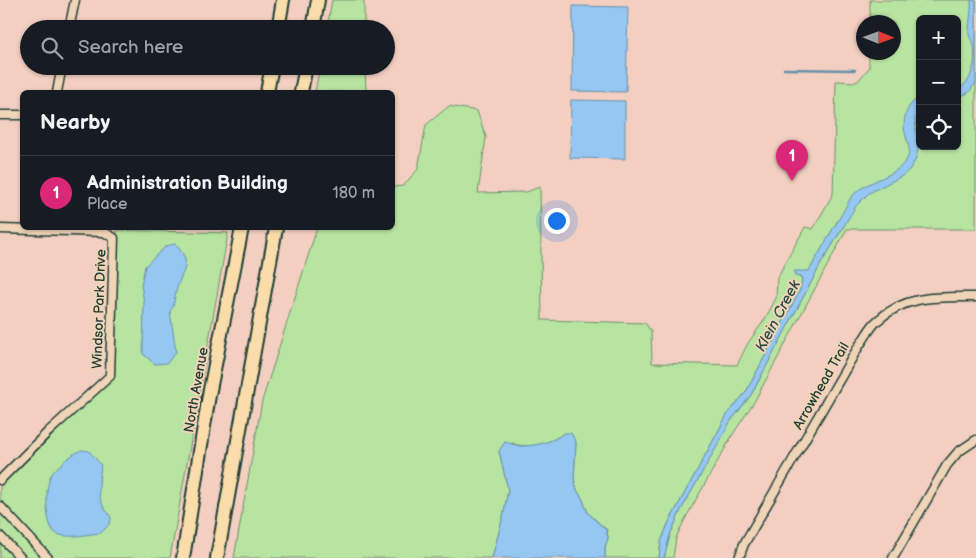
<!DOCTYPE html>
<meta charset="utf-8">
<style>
:root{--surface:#171b24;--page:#242831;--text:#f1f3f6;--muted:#9ea1a6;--line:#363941;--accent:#db2777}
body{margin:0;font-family:"Balsamiq Sans",sans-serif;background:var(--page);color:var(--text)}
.controls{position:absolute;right:15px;top:15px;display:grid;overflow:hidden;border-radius:8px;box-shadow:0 1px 4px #0004}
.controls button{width:45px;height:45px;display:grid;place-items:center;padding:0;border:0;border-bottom:1px solid var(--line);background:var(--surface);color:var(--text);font:25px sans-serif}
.compass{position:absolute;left:856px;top:15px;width:45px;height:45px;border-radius:50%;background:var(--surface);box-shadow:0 1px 4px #0004;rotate:91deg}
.you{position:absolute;left:556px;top:220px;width:18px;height:18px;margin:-12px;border:4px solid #fff;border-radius:50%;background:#1a73e8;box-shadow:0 0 0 8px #1a73e833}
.badge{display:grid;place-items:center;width:32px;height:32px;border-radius:50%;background:var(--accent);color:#fff;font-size:16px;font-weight:700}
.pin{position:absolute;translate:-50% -41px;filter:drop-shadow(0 1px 2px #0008)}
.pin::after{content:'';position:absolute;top:26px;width:18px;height:15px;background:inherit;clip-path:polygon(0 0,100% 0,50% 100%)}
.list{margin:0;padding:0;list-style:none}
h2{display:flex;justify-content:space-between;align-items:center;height:65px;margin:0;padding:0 20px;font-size:21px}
h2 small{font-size:16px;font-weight:400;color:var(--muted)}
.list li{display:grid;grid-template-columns:32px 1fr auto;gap:15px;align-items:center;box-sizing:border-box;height:75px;padding:0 20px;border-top:1px solid var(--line)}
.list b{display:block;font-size:19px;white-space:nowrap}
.list p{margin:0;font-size:16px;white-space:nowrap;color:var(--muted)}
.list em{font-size:16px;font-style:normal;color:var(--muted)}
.icon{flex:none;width:28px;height:28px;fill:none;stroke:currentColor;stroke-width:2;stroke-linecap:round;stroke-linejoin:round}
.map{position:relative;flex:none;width:976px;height:558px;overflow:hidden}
.search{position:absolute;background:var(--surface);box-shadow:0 1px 4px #0004;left:20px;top:20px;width:375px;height:55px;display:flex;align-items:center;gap:12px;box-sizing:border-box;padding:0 18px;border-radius:28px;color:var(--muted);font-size:19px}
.panel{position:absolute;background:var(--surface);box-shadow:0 1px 4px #0004;left:20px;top:90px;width:375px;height:140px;border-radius:8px}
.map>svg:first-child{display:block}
.green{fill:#b8e4a1;stroke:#6c906a;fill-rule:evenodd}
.water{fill:#96c7f3;stroke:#6690a7}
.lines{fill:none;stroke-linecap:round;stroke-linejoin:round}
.stream{stroke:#6690a7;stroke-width:2.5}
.minor-casing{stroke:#1f3d34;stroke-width:11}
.primary-casing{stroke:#1f3d34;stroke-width:16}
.minor{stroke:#f0d4b7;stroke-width:8}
.primary{stroke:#faddab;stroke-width:12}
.labels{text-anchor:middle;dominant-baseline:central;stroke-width:4;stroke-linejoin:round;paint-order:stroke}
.street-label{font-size:14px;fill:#1f3d34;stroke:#f0d4b7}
.water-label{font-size:15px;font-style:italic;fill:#2b4b47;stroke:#f0d4b7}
</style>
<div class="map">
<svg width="976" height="558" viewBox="0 0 976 558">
<rect width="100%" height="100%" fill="#f3cfc2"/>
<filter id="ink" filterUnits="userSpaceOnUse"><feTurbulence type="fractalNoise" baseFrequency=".02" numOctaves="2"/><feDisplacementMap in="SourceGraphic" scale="10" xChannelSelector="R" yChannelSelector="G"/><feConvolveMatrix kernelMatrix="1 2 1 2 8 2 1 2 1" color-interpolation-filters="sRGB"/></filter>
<g filter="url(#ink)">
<!-- green -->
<g class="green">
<path d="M 332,0 L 364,0 L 364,29 L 327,29 Z"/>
<path d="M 870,0 L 976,0 L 976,229 L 847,229 L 754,402 L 733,434 L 684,521 L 676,538 L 673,558 L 664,558 L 670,535 L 681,510 L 730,422 L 751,395 L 822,262 L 844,226 L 838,220 L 809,271 L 803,272 L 798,276 L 802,280 L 800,290 L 746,392 L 727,415 L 668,524 L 661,542 L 659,558 L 605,558 L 605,547 L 608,538 L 607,530 L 588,513 L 582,498 L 577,490 L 574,479 L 576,442 L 564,433 C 551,443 528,450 512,443 L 499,451 L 508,489 L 504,513 L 492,558 L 234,558 L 262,401 L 317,228 L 392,228 L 393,187 L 403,186 L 418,169 L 426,125 L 449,106 L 477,111 L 486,137 L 478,193 L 526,192 L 540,187 L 542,320 L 645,323 L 651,331 L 652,363 L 737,365 L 748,343 L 765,319 L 776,298 L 777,278 L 805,227 L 813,229 L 833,194 L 836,81 L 857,82 L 869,68 L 869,53 L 894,52 L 894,22 L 870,22 ZM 920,19 L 957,19 L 957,146 L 920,146 Z"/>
<path d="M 320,66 L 365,66 L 366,92 L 315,92 Z"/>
<path d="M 117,230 L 228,233 L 170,558 L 0,558 L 0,487 L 114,375 Z"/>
</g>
<!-- water -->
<g class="water">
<path d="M 971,0 L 976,0 L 976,83 L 968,93 L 957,98 L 957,90 C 973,82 976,62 974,46 C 973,41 970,39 969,35 C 968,28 972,11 971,0 Z"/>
<path d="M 573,6 L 628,7 L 626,92 L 572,91 Z"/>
<path d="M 920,97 L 920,110 L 915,118 L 918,150 L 915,161 L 910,169 L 902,176 L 869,193 L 856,206 L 822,262 L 751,395 L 730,422 L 724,434 L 681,510 L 670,535 L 664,558 L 659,558 L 661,542 L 668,524 L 727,415 L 746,392 L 800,290 L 802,280 L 801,277 L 795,276 L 794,271 L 809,271 C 820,252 830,233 842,214 C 845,208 849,200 853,195 C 868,179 896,178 907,159 C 912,149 907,142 905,133 C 902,119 907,103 920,97 Z"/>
<path d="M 571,100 L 625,101 L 625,159 L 570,158 Z"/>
<path d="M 175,244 C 195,265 181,269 176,292 C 174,298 175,306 170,311 L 176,352 L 167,363 L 155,364 L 143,354 L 144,302 L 141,285 L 145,266 L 166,246 Z"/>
<path d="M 564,433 L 571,433 L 576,442 L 574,479 L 577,490 L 582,498 L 588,513 L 606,530 L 608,538 L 605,547 L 605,558 L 492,558 L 504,513 L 508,490 L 499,451 L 505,442 C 510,443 516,446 521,446 C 536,446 553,442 564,433 Z"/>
<path d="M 82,450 L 89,451 L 101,465 C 100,475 97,491 101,501 C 107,518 120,515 101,533 C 88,534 69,539 57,534 C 44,528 45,485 51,475 C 57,466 73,453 82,450 Z"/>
</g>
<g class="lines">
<!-- stream -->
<path class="stream" d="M 784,69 L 855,70"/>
<!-- minor casing -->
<g class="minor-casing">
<g id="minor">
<path d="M 69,29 L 75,0"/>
<path d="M 57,92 L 62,66"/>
<path d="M 0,115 L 22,115"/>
<path d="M 0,229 L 104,232 L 114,238 L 110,376 L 48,432 L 0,480"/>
<path d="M 0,506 L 48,558"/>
<path d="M 0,536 L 21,558"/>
<path d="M 739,558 L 744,544 L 859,346 C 865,338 870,327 877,321 C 907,294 939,297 976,297"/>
<path d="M 893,558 L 947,465 L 958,452 L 976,440"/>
</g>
</g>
<!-- primary casing -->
<g class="primary-casing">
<g id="primary">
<path d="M 278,29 L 283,0"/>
<path d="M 313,29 L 318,0"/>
<path d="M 267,92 L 272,66"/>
<path d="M 301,92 L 306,66"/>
<path d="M 183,558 L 209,395 L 242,228"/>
<path d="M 217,558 L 276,228"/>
</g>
</g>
<!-- minor -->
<use href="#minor" class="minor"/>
<!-- primary -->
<use href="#primary" class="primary"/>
</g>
</g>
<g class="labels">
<!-- street labels -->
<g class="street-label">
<text transform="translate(99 309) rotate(-88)">Windsor Park Drive</text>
<text transform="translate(821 386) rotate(-60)">Arrowhead Trail</text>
<text transform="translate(196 390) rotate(-80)">North Avenue</text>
</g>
<!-- water labels -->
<g class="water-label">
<text transform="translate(778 316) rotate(-62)">Klein Creek</text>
</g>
</g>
</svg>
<div class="controls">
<button>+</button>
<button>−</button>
<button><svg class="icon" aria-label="locate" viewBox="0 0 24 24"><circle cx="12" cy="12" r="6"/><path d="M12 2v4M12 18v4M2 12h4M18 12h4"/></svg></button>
</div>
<svg class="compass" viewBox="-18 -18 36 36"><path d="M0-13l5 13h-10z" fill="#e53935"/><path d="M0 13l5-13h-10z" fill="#9ea1a6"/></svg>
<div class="you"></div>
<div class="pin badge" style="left:792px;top:181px">1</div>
<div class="search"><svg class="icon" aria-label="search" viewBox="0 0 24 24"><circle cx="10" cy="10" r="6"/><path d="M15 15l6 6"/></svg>Search here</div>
<section class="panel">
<h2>Nearby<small></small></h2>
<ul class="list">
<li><span class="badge">1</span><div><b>Administration Building</b><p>Place</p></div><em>180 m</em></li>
</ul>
</section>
</div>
